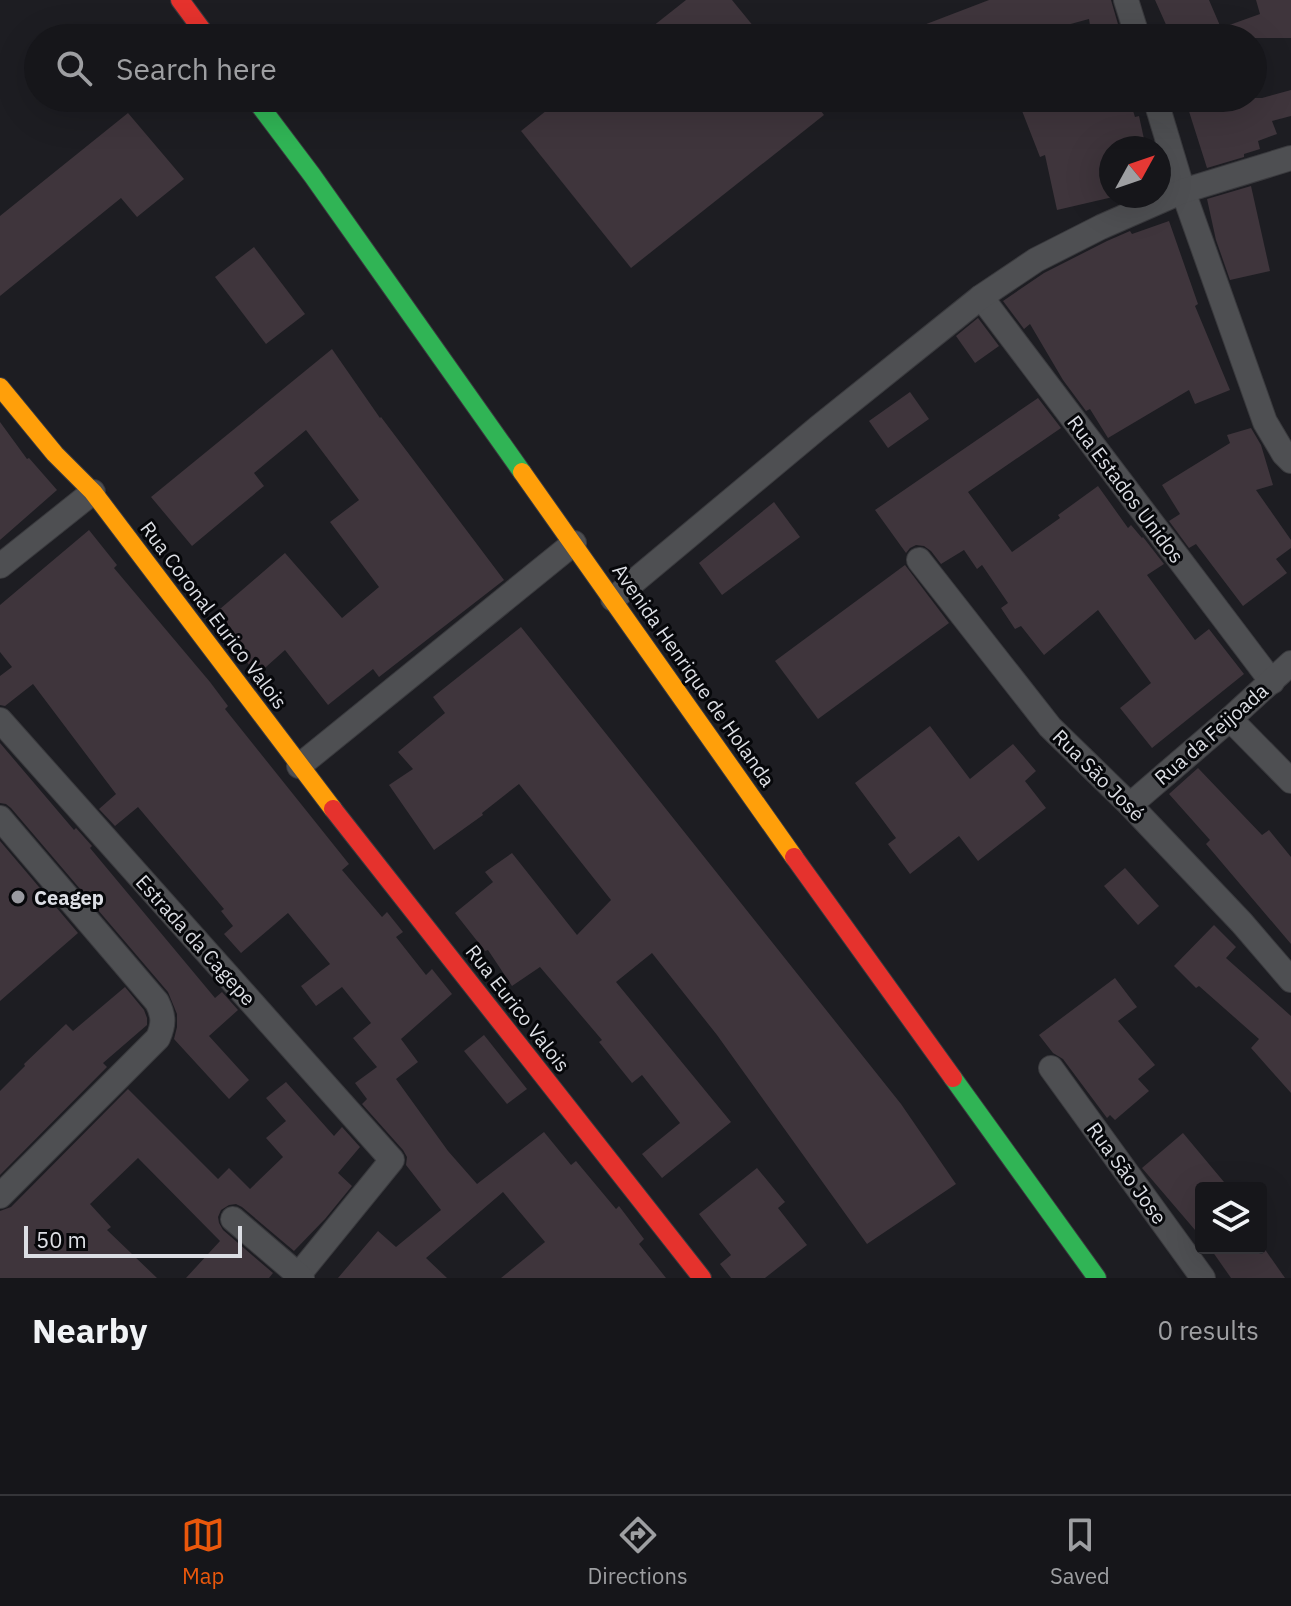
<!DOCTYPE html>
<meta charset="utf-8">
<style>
:root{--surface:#16161a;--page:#232327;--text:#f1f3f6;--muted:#9e9fa2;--line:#353539;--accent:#ea580c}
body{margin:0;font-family:"IBM Plex Sans",sans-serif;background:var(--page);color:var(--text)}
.controls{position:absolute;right:24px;bottom:24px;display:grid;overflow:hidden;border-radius:8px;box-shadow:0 8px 32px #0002}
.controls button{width:72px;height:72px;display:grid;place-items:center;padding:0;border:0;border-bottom:2px solid var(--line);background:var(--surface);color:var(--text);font:40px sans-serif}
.compass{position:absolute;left:1099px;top:136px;width:72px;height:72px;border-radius:50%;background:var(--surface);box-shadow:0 8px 32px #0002;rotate:50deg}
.scale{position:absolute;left:24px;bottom:20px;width:218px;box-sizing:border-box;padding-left:8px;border:4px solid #dcdee4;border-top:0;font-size:22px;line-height:28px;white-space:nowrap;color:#dcdee4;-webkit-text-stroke:6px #06070a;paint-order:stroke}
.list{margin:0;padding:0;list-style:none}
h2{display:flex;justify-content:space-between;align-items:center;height:104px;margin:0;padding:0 32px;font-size:34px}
h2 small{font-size:26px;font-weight:400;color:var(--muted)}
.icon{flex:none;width:44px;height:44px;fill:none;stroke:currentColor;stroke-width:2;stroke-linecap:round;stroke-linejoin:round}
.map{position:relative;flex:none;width:1291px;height:1278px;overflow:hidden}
.search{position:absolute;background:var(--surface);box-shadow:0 8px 32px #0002;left:24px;right:24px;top:24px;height:88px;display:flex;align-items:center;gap:20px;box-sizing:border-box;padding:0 28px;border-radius:44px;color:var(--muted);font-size:30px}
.sheet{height:216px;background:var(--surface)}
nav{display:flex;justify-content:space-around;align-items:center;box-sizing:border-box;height:112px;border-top:2px solid var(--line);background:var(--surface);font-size:22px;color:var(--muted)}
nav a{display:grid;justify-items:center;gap:4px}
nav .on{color:var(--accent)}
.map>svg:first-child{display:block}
.building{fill:#3f353c}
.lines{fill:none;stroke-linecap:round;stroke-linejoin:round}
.street-casing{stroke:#3a3a3e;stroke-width:26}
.fast-casing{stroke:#3a3a3e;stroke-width:20}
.slow-casing{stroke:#3a3a3e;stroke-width:20}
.jam-casing{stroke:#3a3a3e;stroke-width:20}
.street{stroke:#4e4f52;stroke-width:24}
.fast{stroke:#30b455;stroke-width:18}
.slow{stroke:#ff9f0a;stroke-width:18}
.jam{stroke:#e5322d;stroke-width:18}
.poi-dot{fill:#999aa0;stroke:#06070a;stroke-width:3}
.labels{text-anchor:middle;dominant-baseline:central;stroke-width:6;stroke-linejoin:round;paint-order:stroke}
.street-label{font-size:20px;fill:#dcdee4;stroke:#06070a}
.poi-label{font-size:20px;font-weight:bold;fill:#dcdee4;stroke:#06070a;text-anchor:start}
</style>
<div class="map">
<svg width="1291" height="1278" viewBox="0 0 1291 1278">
<rect width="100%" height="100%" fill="#1d1d22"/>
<!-- building -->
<g class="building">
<path d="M 686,0 L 732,0 L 763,38 L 638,38 Z"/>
<path d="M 989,0 L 1111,0 L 1122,38 L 1092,38 L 1089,19 L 1030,35 L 1027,26 L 988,38 L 895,38 L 895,36 Z"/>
<path d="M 1155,0 L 1209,0 L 1221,28 L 1260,14 L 1256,0 L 1291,0 L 1291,38 L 1172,38 Z"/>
<path d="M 1291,90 L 1291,116 L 1272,121 L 1277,134 L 1258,141 L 1260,149 L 1244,154 L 1244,157 L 1207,168 L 1186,102 L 1200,98 L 1262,98 Z"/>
<path d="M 562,98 L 811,98 L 824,115 L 631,268 L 521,131 Z"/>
<path d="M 1017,98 L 1129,98 L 1135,117 L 1139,116 L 1146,148 L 1111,148 L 1111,196 L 1113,197 L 1057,210 L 1045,155 L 1040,157 Z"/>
<path d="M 128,113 L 184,179 L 137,217 L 121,198 L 0,296 L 0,216 Z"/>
<path d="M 1251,186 L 1270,271 L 1230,280 L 1216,240 L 1207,199 Z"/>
<path d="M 1169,221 L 1198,304 L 1195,306 L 1230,390 L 1195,404 L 1189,390 L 1108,438 L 1090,409 L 1086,411 L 1063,380 L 1030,324 L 1024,329 L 1003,301 L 1044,273 L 1107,241 L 1130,231 L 1132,234 Z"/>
<path d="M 254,247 L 305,314 L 266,344 L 215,277 Z"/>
<path d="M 978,318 L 999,346 L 975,363 L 956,336 Z"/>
<path d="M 332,349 L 380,418 L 381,417 L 504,580 L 379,677 L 373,669 L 328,705 L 285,650 L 257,675 L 243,657 L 246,654 L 213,615 L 285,553 L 342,618 L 379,587 L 330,522 L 359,500 L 306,430 L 254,473 L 264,486 L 192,546 L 151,497 Z"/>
<path d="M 910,392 L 929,419 L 888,448 L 869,421 Z"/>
<path d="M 1038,398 L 1061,428 L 968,492 L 1012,552 L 1060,518 L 1058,515 L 1098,486 L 1128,528 L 1131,525 L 1142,538 L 1143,537 L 1164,564 L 1147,575 L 1195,640 L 1209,629 L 1244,674 L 1152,748 L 1120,708 L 1151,683 L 1098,610 L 1044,655 L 1021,626 L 1015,629 L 1001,608 L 1008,603 L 982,565 L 977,569 L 964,550 L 941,564 L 931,551 L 924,546 L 916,545 L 910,548 L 906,553 L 875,510 Z"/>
<path d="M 0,422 L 27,459 L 29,458 L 57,490 L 0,540 Z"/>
<path d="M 1251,428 L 1261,445 L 1273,485 L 1256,490 L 1291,540 L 1291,548 L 1276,559 L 1287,573 L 1243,606 L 1196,544 L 1189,548 L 1169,521 L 1180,514 L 1162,485 L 1230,443 L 1227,435 Z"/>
<path d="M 774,502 L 800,537 L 722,595 L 699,563 Z"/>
<path d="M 89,530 L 117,565 L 114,568 L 210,682 L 228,706 L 225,709 L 349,864 L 342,870 L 382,917 L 387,912 L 403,932 L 396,937 L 426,975 L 432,969 L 452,994 L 401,1039 L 418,1062 L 396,1079 L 448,1151 L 477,1184 L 544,1132 L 571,1165 L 576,1161 L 616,1209 L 619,1206 L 644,1239 L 639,1244 L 666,1278 L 501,1278 L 545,1242 L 503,1192 L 426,1258 L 447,1278 L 338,1278 L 378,1231 L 396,1247 L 441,1210 L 406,1165 L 407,1157 L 403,1150 L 362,1104 L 367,1099 L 355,1083 L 377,1067 L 353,1038 L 371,1023 L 342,987 L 316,1006 L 301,986 L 330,964 L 288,913 L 241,953 L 224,934 L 233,926 L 221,911 L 224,909 L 138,807 L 115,826 L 99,809 L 116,794 L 33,684 L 5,706 L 0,705 L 0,676 L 12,667 L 0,652 L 0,605 Z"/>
<path d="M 905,565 L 949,623 L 818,719 L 775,661 Z"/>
<path d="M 521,627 L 901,1104 L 956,1184 L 867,1244 L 717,1035 L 652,953 L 616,982 L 731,1122 L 662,1178 L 642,1154 L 680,1123 L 642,1075 L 632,1083 L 599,1042 L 602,1040 L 540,967 L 512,986 L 488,950 L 485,951 L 455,913 L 493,882 L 485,872 L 512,853 L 577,935 L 611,900 L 519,784 L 482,813 L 483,815 L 434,850 L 389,785 L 413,769 L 398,752 L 445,713 L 433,697 Z"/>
<path d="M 930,726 L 970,779 L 1013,744 L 1036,771 L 1025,781 L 1046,808 L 978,861 L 959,836 L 910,874 L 888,844 L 896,838 L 855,783 Z"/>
<path d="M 0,743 L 74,830 L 76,828 L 92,846 L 90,848 L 215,998 L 222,992 L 238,1010 L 209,1036 L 249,1080 L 229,1099 L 174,1039 L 177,1027 L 177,1014 L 168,992 L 11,808 L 6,804 L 0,803 Z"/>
<path d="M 1198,768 L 1262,835 L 1269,830 L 1291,857 L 1291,944 L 1206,844 L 1210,840 L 1169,794 Z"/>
<path d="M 0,841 L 78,933 L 0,1001 Z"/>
<path d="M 1125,868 L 1159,906 L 1138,925 L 1104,886 Z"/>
<path d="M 1214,925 L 1236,947 L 1226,958 L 1291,1016 L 1291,1093 L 1251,1048 L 1259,1039 L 1199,986 L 1196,988 L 1174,966 Z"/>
<path d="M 1115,978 L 1137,1007 L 1118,1021 L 1155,1065 L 1138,1079 L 1149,1091 L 1115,1120 L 1110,1115 L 1107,1118 L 1063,1059 L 1053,1053 L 1039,1035 Z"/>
<path d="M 125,987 L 144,1010 L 147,1018 L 147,1025 L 103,1063 L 107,1067 L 0,1175 L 0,1091 L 25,1066 L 24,1064 L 66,1024 L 73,1031 Z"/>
<path d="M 484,1035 L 527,1089 L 507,1104 L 464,1051 Z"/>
<path d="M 286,1082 L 334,1136 L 342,1127 L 360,1147 L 338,1173 L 352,1186 L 325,1219 L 294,1251 L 242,1207 L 236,1204 L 229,1205 L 221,1210 L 218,1217 L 219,1223 L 223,1230 L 273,1273 L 269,1278 L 186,1278 L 220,1241 L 138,1158 L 90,1204 L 111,1227 L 107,1230 L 157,1278 L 0,1278 L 0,1211 L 11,1207 L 128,1089 L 218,1179 L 229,1168 L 250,1189 L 283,1157 L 266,1138 L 286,1121 L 266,1098 Z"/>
<path d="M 1183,1133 L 1229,1188 L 1201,1188 L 1201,1237 L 1142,1168 Z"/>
<path d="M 757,1168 L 785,1202 L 778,1208 L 807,1245 L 765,1278 L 731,1278 L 720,1264 L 731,1255 L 699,1214 Z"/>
<path d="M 1210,1248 L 1264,1248 L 1285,1278 L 1231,1278 Z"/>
</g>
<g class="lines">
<!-- street casing -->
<g class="street-casing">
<g id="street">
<path d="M 1126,0 L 1138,38"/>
<path d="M 1155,98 L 1183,191 L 1265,422 L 1284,454 L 1291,461"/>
<path d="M 981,297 L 1272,682"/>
<path d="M 919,560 L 1050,727 L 1130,805 L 1242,923 L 1291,980"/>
<path d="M 0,566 L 93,492"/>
<path d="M 613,599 L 819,427 L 981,297 L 1036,260 L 1101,227 L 1183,191 L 1291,158"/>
<path d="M 1230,719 L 1291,781"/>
<path d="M 0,720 L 392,1160 L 296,1278"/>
<path d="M 299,766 L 574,543"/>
<path d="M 1130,805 L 1230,719 L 1291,663"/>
<path d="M 0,818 L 157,1002 C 164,1016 164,1024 158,1038 L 0,1196"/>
<path d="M 1051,1068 L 1203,1278"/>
<path d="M 233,1219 L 302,1278"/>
</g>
</g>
<!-- fast casing -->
<g class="fast-casing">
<g id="fast">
<path d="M 254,98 L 312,175 L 522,472"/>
<path d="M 953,1078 L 1097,1278"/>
</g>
</g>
<!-- slow casing -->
<g class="slow-casing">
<g id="slow">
<path d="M 0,387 L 55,454 L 93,492 L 333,809"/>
<path d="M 522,472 L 794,857"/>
</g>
</g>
<!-- jam casing -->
<g class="jam-casing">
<g id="jam">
<path d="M 180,0 L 208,38"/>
<path d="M 333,809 L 702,1278"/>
<path d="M 794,857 L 953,1078"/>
</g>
</g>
<!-- street -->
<use href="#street" class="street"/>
<!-- fast -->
<use href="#fast" class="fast"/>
<!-- slow -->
<use href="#slow" class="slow"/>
<!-- jam -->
<use href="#jam" class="jam"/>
</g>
<!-- markers -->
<circle class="poi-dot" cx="18" cy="897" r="8"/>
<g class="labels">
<!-- street labels -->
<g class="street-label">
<text transform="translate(1126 489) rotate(53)">Rua Estados Unidos</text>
<text transform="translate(214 615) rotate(53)">Rua Coronal Eurico Valois</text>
<text transform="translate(694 675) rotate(55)">Avenida Henrique de Holanda</text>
<text transform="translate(1211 734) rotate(-41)">Rua da Feijoada</text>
<text transform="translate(1099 775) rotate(45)">Rua São José</text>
<text transform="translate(196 940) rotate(48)">Estrada da Cagepe</text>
<text transform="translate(518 1008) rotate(52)">Rua Eurico Valois</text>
<text transform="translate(1127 1173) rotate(54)">Rua São Jose</text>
</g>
<!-- poi labels -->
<g class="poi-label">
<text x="34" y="897">Ceagep</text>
</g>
</g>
</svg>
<div class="controls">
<button><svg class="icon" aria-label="layers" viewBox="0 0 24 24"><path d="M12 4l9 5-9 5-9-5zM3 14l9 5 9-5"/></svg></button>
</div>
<svg class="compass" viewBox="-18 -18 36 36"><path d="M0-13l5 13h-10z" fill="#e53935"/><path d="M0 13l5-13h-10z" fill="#9e9fa2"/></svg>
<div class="scale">50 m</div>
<div class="search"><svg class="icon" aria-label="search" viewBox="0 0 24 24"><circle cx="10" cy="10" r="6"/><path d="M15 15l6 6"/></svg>Search here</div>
</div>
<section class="sheet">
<h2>Nearby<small>0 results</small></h2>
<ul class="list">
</ul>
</section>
<nav>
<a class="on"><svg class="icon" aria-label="map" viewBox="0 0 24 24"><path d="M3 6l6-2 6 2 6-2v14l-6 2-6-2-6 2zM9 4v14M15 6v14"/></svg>Map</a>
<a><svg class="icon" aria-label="directions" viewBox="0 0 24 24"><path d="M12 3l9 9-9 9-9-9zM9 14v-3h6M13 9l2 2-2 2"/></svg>Directions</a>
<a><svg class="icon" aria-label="saved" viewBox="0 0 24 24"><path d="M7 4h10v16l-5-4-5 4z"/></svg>Saved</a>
</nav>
